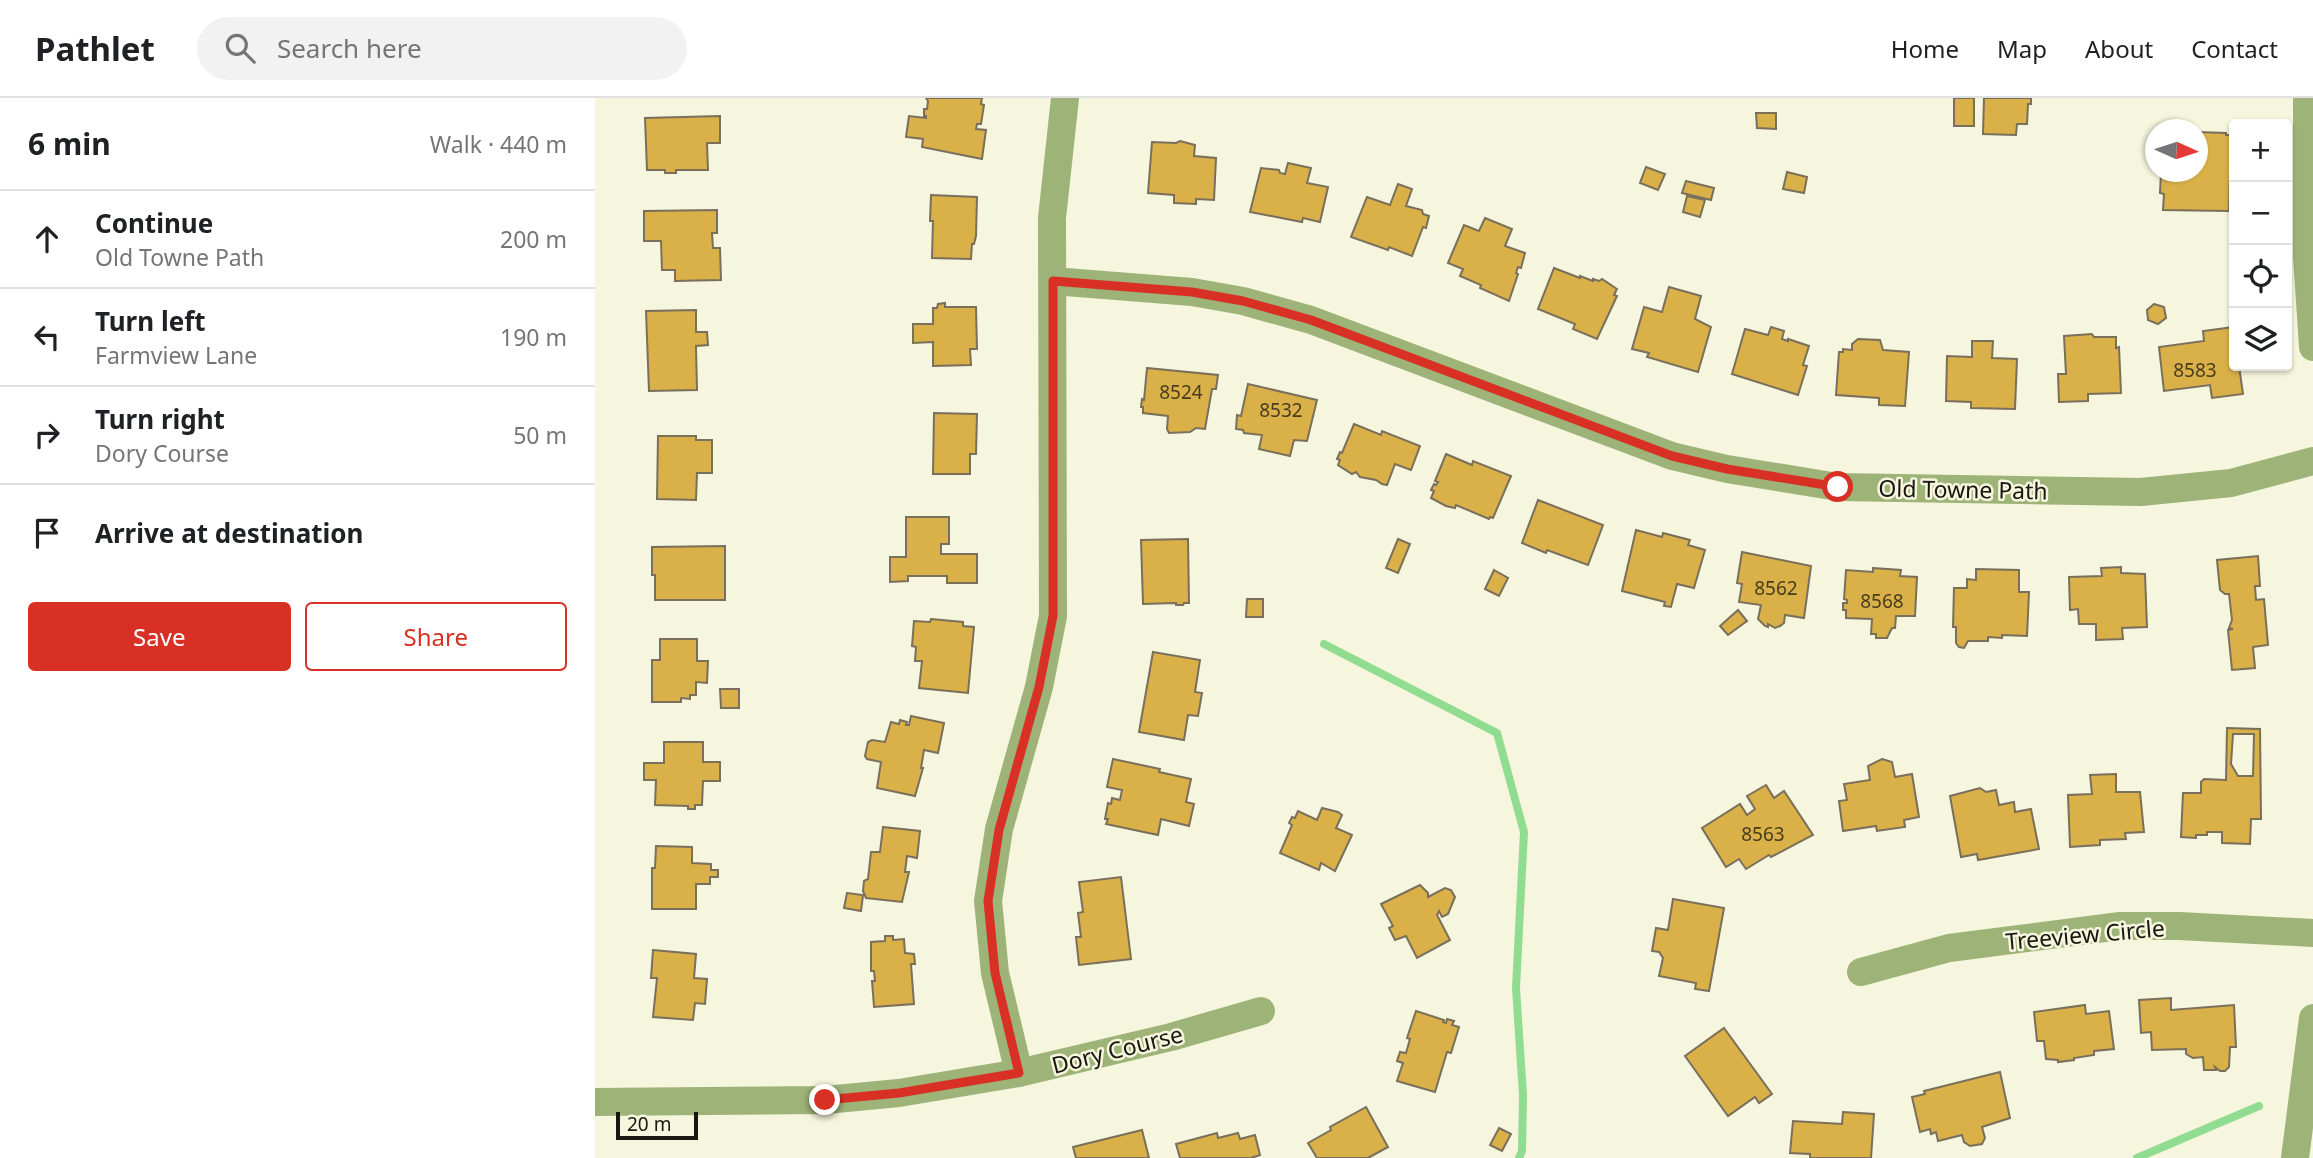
<!DOCTYPE html>
<meta charset="utf-8">
<style>
:root{--surface:#fff;--page:#f2f2f2;--text:#202124;--muted:#757577;--line:#e0e0e0;--accent:#d93025}
body{margin:0;font-family:"Noto Sans",sans-serif;background:var(--page);color:var(--text)}
.controls{position:absolute;right:21px;top:21px;display:grid;overflow:hidden;border-radius:7px;box-shadow:0 2px 5px #0004}
.controls button{width:63px;height:63px;display:grid;place-items:center;padding:0;border:0;border-bottom:2px solid var(--line);background:var(--surface);color:var(--text);font:35px sans-serif}
.compass{position:absolute;left:1550px;top:21px;width:63px;height:63px;border-radius:50%;background:var(--surface);box-shadow:0 2px 5px #0004;rotate:93deg}
.scale{position:absolute;left:21px;bottom:18px;width:82px;box-sizing:border-box;padding-left:7px;border:4px solid #18170f;border-top:0;font-size:19px;line-height:24px;white-space:nowrap;color:#18170f;-webkit-text-stroke:5px #f6f5dd;paint-order:stroke}
.stop{position:absolute;width:21px;height:21px;margin:-16px;border:5px solid #d93025;border-radius:50%;background:#fff}
.stop.end{background:#d93025;border-color:#fff;box-shadow:0 2px 7px #0008}
.list{margin:0;padding:0;list-style:none}
h2{display:flex;justify-content:space-between;align-items:center;height:91px;margin:0;padding:0 28px;font-size:30px}
h2 small{font-size:23px;font-weight:400;color:var(--muted)}
.list li{display:grid;grid-template-columns:46px 1fr auto;gap:21px;align-items:center;box-sizing:border-box;height:98px;padding:0 28px;border-top:2px solid var(--line)}
.list b{display:block;font-size:26px;white-space:nowrap}
.list p{margin:0;font-size:23px;white-space:nowrap;color:var(--muted)}
.list em{font-size:23px;font-style:normal;color:var(--muted)}
.actions{display:flex;gap:14px;padding:21px 28px}
.actions a{flex:1;padding:16px 0;border:2px solid var(--accent);border-radius:7px;text-align:center;font-size:24px;color:var(--accent)}
.actions .main{background:var(--accent);color:#fff}
.icon{flex:none;width:38px;height:38px;fill:none;stroke:currentColor;stroke-width:2;stroke-linecap:round;stroke-linejoin:round}
.map{position:relative;flex:none;width:1718px;height:1060px;overflow:hidden}
header{display:flex;align-items:center;gap:42px;box-sizing:border-box;height:98px;padding:0 35px;background:var(--surface);border-bottom:2px solid var(--line)}
header strong{font-size:33px}
nav{display:flex;gap:38px;margin-inline-start:auto;font-size:24px}
.search{width:490px;height:63px;background:var(--page);display:flex;align-items:center;gap:18px;box-sizing:border-box;padding:0 24px;border-radius:38px;color:var(--muted);font-size:26px}
main{display:flex}
aside{flex:1;background:var(--surface)}
.map>svg:first-child{display:block}
.lines{fill:none;stroke-linecap:round;stroke-linejoin:round}
.stream{stroke:#90dc90;stroke-width:8}
.building{fill:#dab049;stroke:#796f5b;stroke-width:2;fill-rule:evenodd}
.minor{stroke:#9db378;stroke-width:28}
.route{stroke:#d93025;stroke-width:9}
.labels{text-anchor:middle;dominant-baseline:central;stroke-width:5;stroke-linejoin:round;paint-order:stroke}
.number-label{font-size:19px;fill:#483d1e}
.street-label{font-size:23px;fill:#18170f;stroke:#f6f5dd}
</style>
<header>
<strong>Pathlet</strong>
<div class="search"><svg class="icon" aria-label="search" viewBox="0 0 24 24"><circle cx="10" cy="10" r="6"/><path d="M15 15l6 6"/></svg>Search here</div>
<nav><a>Home</a><a>Map</a><a>About</a><a>Contact</a></nav>
</header>
<main>
<aside>
<h2>6 min<small>Walk · 440 m</small></h2>
<ul class="list">
<li><svg class="icon" aria-label="ahead" viewBox="0 0 24 24"><path d="M12 20V5M6 11l6-6 6 6"/></svg><div><b>Continue</b><p>Old Towne Path</p></div><em>200 m</em></li>
<li><svg class="icon" aria-label="left" viewBox="0 0 24 24"><path d="M17 20v-9H6M10 6l-5 5 5 5"/></svg><div><b>Turn left</b><p>Farmview Lane</p></div><em>190 m</em></li>
<li><svg class="icon" aria-label="right" viewBox="0 0 24 24"><path d="M7 20v-9h11M14 6l5 5-5 5"/></svg><div><b>Turn right</b><p>Dory Course</p></div><em>50 m</em></li>
<li><svg class="icon" aria-label="arrive" viewBox="0 0 24 24"><path d="M6 21V4h12l-3 4 3 4H6"/></svg><div><b>Arrive at destination</b></div></li>
</ul>
<div class="actions"><a class="main">Save</a><a>Share</a></div>
</aside>
<div class="map">
<svg width="1718" height="1060" viewBox="0 0 1718 1060">
<rect width="100%" height="100%" fill="#f6f5dd"/>
<g class="lines">
<!-- stream -->
<g class="stream">
<path d="M 729,546 L 902,635 L 929,734 L 921,890 L 928,997 L 927,1053 L 924,1060"/>
<path d="M 1542,1060 L 1664,1008"/>
</g>
</g>
<!-- building -->
<g class="building">
<path d="M 331,0 L 387,0 L 386,6 L 389,7 L 386,26 L 382,26 L 381,31 L 391,32 L 387,61 L 327,49 L 328,41 L 311,39 L 314,18 L 331,20 L 331,18 L 329,18 L 329,11 L 332,11 L 333,3 Z"/>
<rect x="1359" y="0" width="20" height="28"/>
<path d="M 1389,0 L 1436,0 L 1436,6 L 1433,6 L 1432,26 L 1422,26 L 1421,37 L 1388,36 Z"/>
<path d="M 1161,15 L 1181,15 L 1181,31 L 1162,30 Z"/>
<path d="M 125,18 L 125,45 L 112,45 L 113,72 L 81,72 L 81,75 L 70,75 L 70,72 L 52,72 L 50,20 Z"/>
<path d="M 1602,34 L 1631,35 L 1631,37 L 1636,37 L 1634,113 L 1568,112 L 1569,96 L 1565,95 L 1566,74 L 1602,74 Z"/>
<path d="M 585,43 L 600,47 L 599,58 L 621,60 L 619,102 L 601,101 L 601,106 L 579,105 L 579,97 L 553,95 L 557,44 L 581,45 Z"/>
<path d="M 693,65 L 716,70 L 712,85 L 733,89 L 725,124 L 708,120 L 707,124 L 655,114 L 666,70 L 684,72 L 685,75 L 690,76 Z"/>
<path d="M 1051,69 L 1070,76 L 1063,92 L 1045,85 Z"/>
<path d="M 1192,74 L 1212,79 L 1209,95 L 1188,91 Z"/>
<path d="M 1091,83 L 1119,90 L 1116,102 L 1087,95 Z"/>
<path d="M 803,86 L 817,91 L 811,108 L 827,112 L 828,116 L 834,118 L 831,130 L 828,129 L 817,158 L 794,149 L 793,152 L 756,139 L 772,99 L 795,107 Z"/>
<path d="M 336,97 L 382,99 L 381,138 L 379,146 L 377,146 L 376,161 L 337,160 L 338,123 L 335,123 Z"/>
<path d="M 1092,98 L 1110,102 L 1105,119 L 1088,114 Z"/>
<path d="M 122,112 L 122,135 L 117,135 L 118,150 L 125,150 L 126,182 L 80,183 L 80,172 L 67,172 L 66,143 L 49,143 L 49,113 Z"/>
<path d="M 890,120 L 917,131 L 910,148 L 930,155 L 926,170 L 923,169 L 921,175 L 923,176 L 914,203 L 885,190 L 886,187 L 865,178 L 868,171 L 853,165 L 869,127 L 884,133 Z"/>
<path d="M 959,170 L 985,180 L 985,178 L 998,183 L 998,181 L 1004,183 L 1007,181 L 1022,191 L 1019,197 L 1022,198 L 1002,241 L 978,231 L 980,226 L 943,211 Z"/>
<path d="M 1074,189 L 1106,198 L 1100,221 L 1116,229 L 1103,274 L 1052,259 L 1054,255 L 1037,251 L 1049,209 L 1067,214 Z"/>
<path d="M 350,205 L 350,209 L 381,209 L 382,251 L 375,251 L 376,267 L 338,268 L 338,244 L 318,245 L 318,226 L 338,226 L 338,210 L 342,210 L 343,206 Z"/>
<path d="M 1559,206 L 1569,209 L 1571,220 L 1563,226 L 1553,222 L 1552,212 Z"/>
<path d="M 101,212 L 101,234 L 112,234 L 113,247 L 101,248 L 102,292 L 54,293 L 51,213 Z"/>
<path d="M 1176,229 L 1189,233 L 1187,241 L 1193,243 L 1193,241 L 1214,248 L 1208,267 L 1212,268 L 1203,297 L 1137,276 L 1150,231 L 1173,237 Z"/>
<path d="M 1639,229 L 1639,268 L 1644,268 L 1648,296 L 1617,300 L 1615,287 L 1569,293 L 1564,249 L 1609,243 L 1608,233 Z"/>
<path d="M 1497,236 L 1499,239 L 1521,239 L 1521,250 L 1524,249 L 1526,295 L 1493,296 L 1493,303 L 1464,304 L 1463,276 L 1471,276 L 1469,238 Z"/>
<path d="M 1263,241 L 1285,242 L 1288,252 L 1314,254 L 1310,308 L 1284,307 L 1284,300 L 1241,297 L 1244,254 L 1248,254 L 1248,251 L 1257,252 L 1257,246 Z"/>
<path d="M 1377,243 L 1398,243 L 1397,260 L 1422,261 L 1420,311 L 1376,310 L 1376,304 L 1351,303 L 1352,258 L 1377,259 Z"/>
<path d="M 552,270 L 623,277 L 621,291 L 617,291 L 610,331 L 601,330 L 595,334 L 574,335 L 572,331 L 573,318 L 548,315 L 548,309 L 546,309 L 547,301 L 549,302 Z"/>
<path d="M 653,286 L 722,302 L 712,343 L 699,342 L 695,358 L 664,351 L 667,337 L 649,335 L 648,332 L 641,331 L 642,317 L 646,318 Z"/>
<path d="M 339,315 L 382,316 L 381,356 L 375,356 L 375,376 L 338,376 Z"/>
<path d="M 759,326 L 786,337 L 787,333 L 825,348 L 816,372 L 800,366 L 792,387 L 787,386 L 781,382 L 765,379 L 761,374 L 757,376 L 743,367 L 745,362 L 742,361 L 745,354 L 747,355 Z"/>
<path d="M 63,338 L 101,338 L 101,342 L 117,342 L 117,375 L 102,375 L 101,402 L 62,401 Z"/>
<path d="M 851,356 L 877,367 L 878,363 L 916,378 L 898,420 L 895,419 L 894,421 L 861,407 L 860,410 L 851,408 L 836,400 L 839,393 L 836,392 L 839,386 L 841,387 L 843,384 L 840,383 Z"/>
<path d="M 943,402 L 1008,427 L 993,467 L 952,452 L 951,455 L 927,445 Z"/>
<path d="M 311,419 L 354,419 L 354,446 L 346,446 L 346,456 L 382,456 L 382,485 L 352,485 L 352,478 L 313,478 L 313,483 L 295,484 L 295,459 L 311,459 Z"/>
<path d="M 1041,432 L 1067,439 L 1068,435 L 1095,442 L 1093,447 L 1110,452 L 1099,490 L 1082,486 L 1076,509 L 1069,508 L 1070,504 L 1027,493 Z"/>
<path d="M 593,441 L 594,505 L 589,505 L 588,507 L 581,507 L 581,505 L 548,506 L 546,442 Z"/>
<path d="M 803,441 L 815,446 L 803,475 L 791,470 Z"/>
<path d="M 130,448 L 130,502 L 60,502 L 60,477 L 57,477 L 57,449 Z"/>
<path d="M 1147,454 L 1216,468 L 1209,520 L 1190,517 L 1189,525 L 1185,528 L 1180,530 L 1173,526 L 1173,529 L 1170,528 L 1163,521 L 1166,507 L 1144,504 L 1147,486 L 1142,485 Z"/>
<path d="M 1663,458 L 1665,488 L 1660,488 L 1661,502 L 1669,501 L 1673,547 L 1658,549 L 1660,570 L 1637,572 L 1633,532 L 1638,531 L 1634,530 L 1637,522 L 1634,496 L 1630,496 L 1625,492 L 1622,462 Z"/>
<path d="M 1526,469 L 1526,475 L 1550,476 L 1552,529 L 1527,530 L 1528,541 L 1501,542 L 1501,526 L 1484,526 L 1483,511 L 1475,512 L 1474,479 L 1507,478 L 1506,470 Z"/>
<path d="M 1278,470 L 1306,472 L 1305,478 L 1322,479 L 1320,518 L 1301,518 L 1300,530 L 1297,530 L 1292,540 L 1281,540 L 1281,536 L 1276,536 L 1277,521 L 1251,520 L 1251,512 L 1248,512 L 1248,505 L 1252,505 L 1252,502 L 1249,501 L 1251,472 L 1278,474 Z"/>
<path d="M 1381,471 L 1424,472 L 1424,494 L 1434,494 L 1432,538 L 1407,537 L 1407,540 L 1393,539 L 1393,543 L 1373,543 L 1369,550 L 1364,549 L 1361,545 L 1361,529 L 1358,529 L 1359,490 L 1372,490 L 1372,481 L 1381,482 Z"/>
<path d="M 899,472 L 913,480 L 904,498 L 890,491 Z"/>
<path d="M 652,501 L 668,501 L 668,519 L 651,519 Z"/>
<path d="M 1143,512 L 1152,523 L 1133,537 L 1125,528 Z"/>
<path d="M 336,521 L 368,524 L 368,528 L 379,529 L 373,595 L 324,590 L 327,563 L 320,563 L 321,549 L 317,548 L 319,523 L 335,524 Z"/>
<path d="M 65,541 L 102,541 L 102,563 L 113,563 L 112,585 L 101,584 L 101,597 L 95,597 L 95,601 L 86,600 L 86,604 L 57,604 L 57,562 L 65,562 Z"/>
<path d="M 558,554 L 605,562 L 600,594 L 607,595 L 603,618 L 593,617 L 589,642 L 544,634 Z"/>
<path d="M 125,591 L 144,591 L 144,610 L 126,610 Z"/>
<path d="M 316,618 L 349,625 L 343,655 L 329,652 L 326,670 L 328,670 L 320,698 L 282,690 L 286,664 L 272,661 L 270,658 L 273,644 L 277,642 L 290,644 L 296,624 L 304,626 L 305,622 L 312,624 L 311,627 L 314,627 Z"/>
<path d="M 1632,630 L 1665,631 L 1666,721 L 1656,721 L 1655,746 L 1627,745 L 1627,734 L 1612,734 L 1612,737 L 1601,737 L 1601,740 L 1586,739 L 1588,695 L 1606,695 L 1606,684 L 1609,681 L 1631,682 ZM 1638,636 L 1659,636 L 1658,678 L 1643,678 L 1636,666 Z"/>
<path d="M 69,644 L 108,644 L 108,664 L 125,664 L 125,683 L 108,683 L 107,707 L 100,707 L 100,711 L 93,711 L 93,708 L 60,707 L 61,682 L 49,682 L 49,665 L 69,665 Z"/>
<path d="M 518,661 L 565,671 L 564,674 L 596,681 L 591,704 L 599,706 L 594,728 L 566,721 L 563,737 L 511,726 L 513,721 L 510,721 L 513,705 L 516,706 L 517,700 L 525,702 L 527,692 L 512,689 Z"/>
<path d="M 1287,661 L 1297,664 L 1300,679 L 1317,676 L 1324,719 L 1309,722 L 1310,729 L 1282,733 L 1281,728 L 1248,733 L 1244,703 L 1252,702 L 1249,686 L 1275,682 L 1273,668 Z"/>
<path d="M 1521,676 L 1521,694 L 1545,694 L 1549,734 L 1530,735 L 1531,741 L 1505,742 L 1505,747 L 1475,749 L 1473,697 L 1497,696 L 1495,677 Z"/>
<path d="M 1171,687 L 1179,700 L 1189,693 L 1218,737 L 1176,759 L 1174,757 L 1151,771 L 1144,761 L 1131,769 L 1107,730 L 1145,706 L 1152,717 L 1160,711 L 1152,698 Z"/>
<path d="M 1385,690 L 1391,694 L 1401,692 L 1404,707 L 1419,704 L 1420,714 L 1436,711 L 1444,751 L 1383,762 L 1382,756 L 1366,759 L 1355,698 Z"/>
<path d="M 727,710 L 743,714 L 747,717 L 741,730 L 757,737 L 740,773 L 726,765 L 724,772 L 685,755 L 697,727 L 694,725 L 697,719 L 700,720 L 703,713 L 722,722 Z"/>
<path d="M 288,729 L 325,733 L 322,760 L 312,758 L 310,774 L 314,774 L 307,804 L 271,800 L 268,793 L 269,783 L 273,781 L 276,754 L 285,754 Z"/>
<path d="M 61,748 L 97,749 L 97,765 L 116,766 L 116,772 L 123,772 L 123,779 L 115,779 L 115,786 L 101,786 L 101,811 L 57,811 L 57,770 L 60,770 Z"/>
<path d="M 526,779 L 536,861 L 484,867 L 481,839 L 486,839 L 483,815 L 488,814 L 484,784 Z"/>
<path d="M 825,787 L 833,795 L 833,799 L 850,790 L 856,792 L 860,799 L 853,816 L 847,819 L 844,813 L 842,817 L 855,842 L 822,860 L 811,838 L 800,842 L 794,830 L 798,828 L 786,806 Z"/>
<path d="M 252,795 L 268,797 L 266,813 L 249,810 Z"/>
<path d="M 1078,801 L 1129,810 L 1114,893 L 1100,891 L 1101,885 L 1064,878 L 1068,860 L 1064,854 L 1057,853 L 1061,830 L 1073,832 Z"/>
<path d="M 290,838 L 298,838 L 298,842 L 309,841 L 310,855 L 319,856 L 320,866 L 316,866 L 319,906 L 279,909 L 277,883 L 280,883 L 279,873 L 276,873 L 276,844 L 290,843 Z"/>
<path d="M 58,852 L 101,856 L 99,880 L 112,881 L 110,906 L 100,905 L 98,922 L 58,919 L 62,880 L 56,880 Z"/>
<path d="M 1576,900 L 1576,912 L 1639,907 L 1641,949 L 1635,949 L 1634,969 L 1630,973 L 1625,973 L 1620,969 L 1621,972 L 1609,972 L 1608,959 L 1598,960 L 1591,956 L 1591,951 L 1557,952 L 1556,934 L 1546,935 L 1544,902 Z"/>
<path d="M 1490,907 L 1491,916 L 1514,913 L 1519,951 L 1499,953 L 1499,957 L 1479,960 L 1479,962 L 1463,964 L 1463,962 L 1451,961 L 1449,943 L 1442,943 L 1439,914 Z"/>
<path d="M 821,913 L 849,922 L 848,924 L 851,925 L 852,921 L 859,923 L 857,927 L 864,929 L 856,955 L 852,954 L 840,994 L 802,983 L 808,965 L 802,963 L 805,954 L 811,955 L 815,941 L 812,940 Z"/>
<path d="M 1129,930 L 1177,996 L 1164,1005 L 1160,999 L 1133,1018 L 1090,958 Z"/>
<path d="M 1405,974 L 1415,1020 L 1387,1029 L 1390,1040 L 1387,1046 L 1375,1048 L 1369,1044 L 1367,1037 L 1343,1043 L 1341,1034 L 1336,1036 L 1335,1031 L 1325,1034 L 1317,999 L 1330,996 L 1329,993 Z"/>
<path d="M 771,1009 L 793,1049 L 773,1060 L 722,1060 L 713,1045 L 736,1032 L 735,1029 Z"/>
<path d="M 1248,1014 L 1279,1016 L 1276,1060 L 1215,1060 L 1215,1056 L 1195,1055 L 1198,1023 L 1247,1026 Z"/>
<path d="M 904,1030 L 916,1036 L 907,1053 L 895,1047 Z"/>
<path d="M 547,1032 L 554,1060 L 481,1060 L 478,1049 Z"/>
<path d="M 622,1035 L 623,1040 L 643,1035 L 645,1041 L 660,1037 L 665,1057 L 656,1060 L 585,1060 L 581,1046 Z"/>
</g>
<g class="lines">
<!-- minor -->
<g class="minor">
<path d="M 1712,0 L 1712,158 L 1718,249"/>
<path d="M 458,183 L 597,194 L 648,203 L 716,222 L 1077,358 L 1132,371 L 1243,389 L 1546,394 L 1636,385 L 1718,363"/>
<path d="M 1266,874 L 1354,850 L 1525,828 L 1584,828 L 1718,835"/>
<path d="M 424,975 L 400,875 L 393,803 L 404,731 L 444,589 L 458,518 L 457,120 L 470,0"/>
<path d="M 0,1004 L 230,1002 L 304,995 L 424,975 L 576,939 L 666,913"/>
<path d="M 1700,1060 L 1718,920"/>
</g>
</g>
<g class="lines">
<!-- route -->
<path class="route" d="M 230,1002 L 304,995 L 424,975 L 400,875 L 393,803 L 404,732 L 444,589 L 458,518 L 458,183 L 597,194 L 648,203 L 716,222 L 1077,358 L 1132,371 L 1243,389"/>
</g>
<g class="labels">
<!-- number labels -->
<g class="number-label">
<text x="1600" y="272">8583</text>
<text x="586" y="294">8524</text>
<text x="686" y="312">8532</text>
<text x="1181" y="490">8562</text>
<text x="1287" y="503">8568</text>
<text x="1168" y="736">8563</text>
</g>
<!-- street labels -->
<g class="street-label">
<text transform="translate(1368 391) rotate(1)">Old Towne Path</text>
<text transform="translate(1490 836) rotate(-5)">Treeview Circle</text>
<text transform="translate(522 951) rotate(-14)">Dory Course</text>
</g>
</g>
</svg>
<div class="controls">
<button>+</button>
<button>−</button>
<button><svg class="icon" aria-label="locate" viewBox="0 0 24 24"><circle cx="12" cy="12" r="6"/><path d="M12 2v4M12 18v4M2 12h4M18 12h4"/></svg></button>
<button><svg class="icon" aria-label="layers" viewBox="0 0 24 24"><path d="M12 4l9 5-9 5-9-5zM3 14l9 5 9-5"/></svg></button>
</div>
<svg class="compass" viewBox="-18 -18 36 36"><path d="M0-13l5 13h-10z" fill="#e53935"/><path d="M0 13l5-13h-10z" fill="#757577"/></svg>
<div class="scale">20 m</div>
<div class="stop" style="left:1243px;top:389px"></div>
<div class="stop end" style="left:230px;top:1002px"></div>
</div>
</main>
